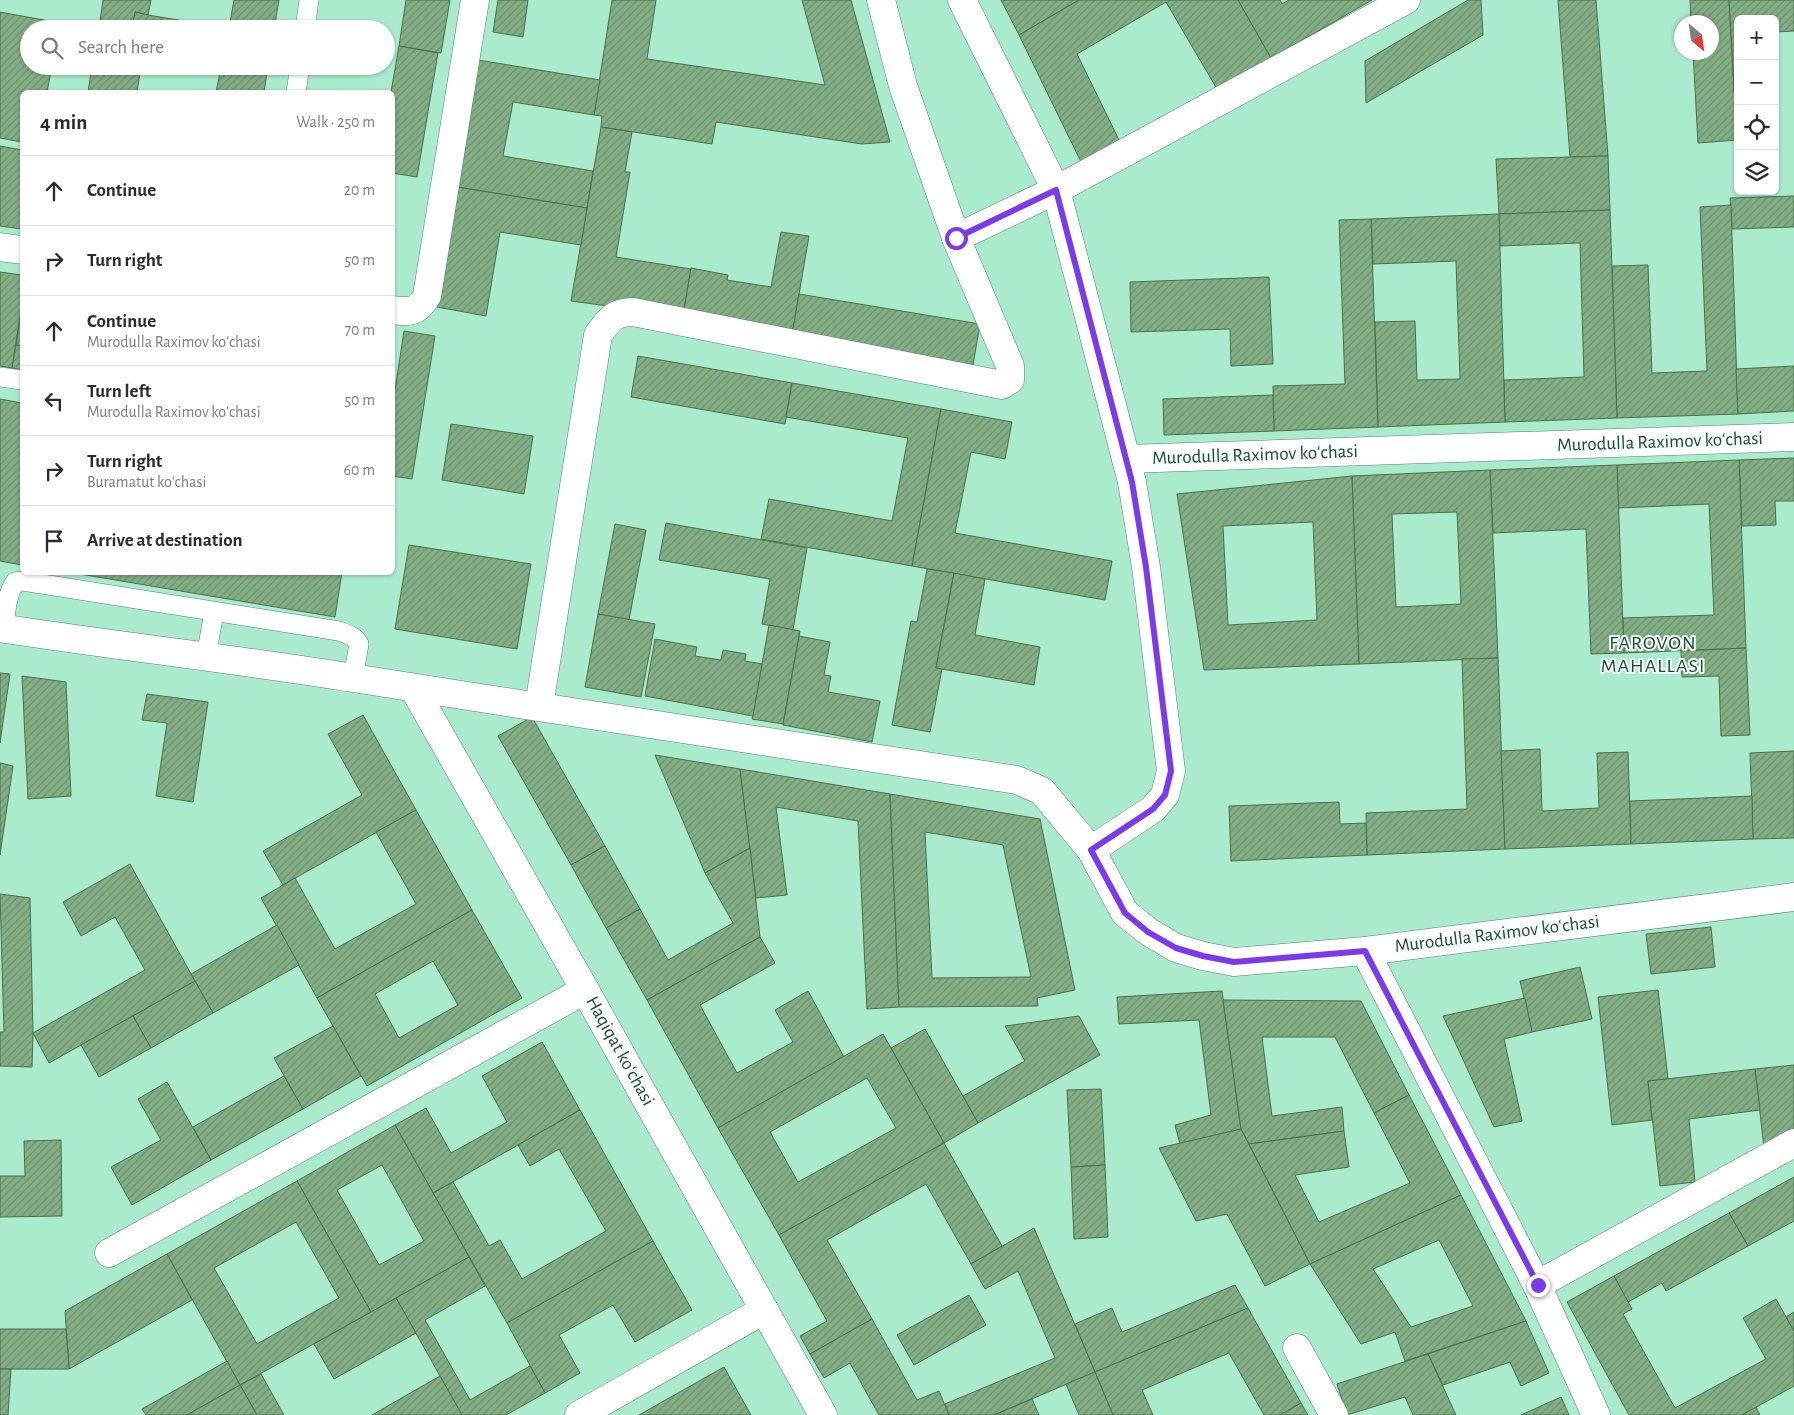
<!DOCTYPE html>
<meta charset="utf-8">
<style>
:root{--surface:#fff;--page:#f7f7f7;--text:#2b2b33;--muted:#7c7c81;--line:#e1e1e2}
body{margin:0;font-family:"Alegreya Sans",sans-serif;background:var(--page);color:var(--text)}
.controls{position:absolute;right:15px;top:15px;display:grid;overflow:hidden;border-radius:8px;box-shadow:0 1px 4px #0004}
.controls button{width:45px;height:45px;display:grid;place-items:center;padding:0;border:0;border-bottom:1px solid var(--line);background:var(--surface);color:var(--text);font:25px sans-serif}
.compass{position:absolute;left:1674px;top:15px;width:45px;height:45px;border-radius:50%;background:var(--surface);box-shadow:0 1px 4px #0004;rotate:151deg}
.stop{position:absolute;width:15px;height:15px;margin:-11px;border:4px solid #7c3aed;border-radius:50%;background:#fff}
.stop.end{background:#7c3aed;border-color:#fff;box-shadow:0 1px 5px #0008}
.list{margin:0;padding:0;list-style:none}
h2{display:flex;justify-content:space-between;align-items:center;height:65px;margin:0;padding:0 20px;font-size:21px}
h2 small{font-size:16px;font-weight:400;color:var(--muted)}
.list li{display:grid;grid-template-columns:32px 1fr auto;gap:15px;align-items:center;box-sizing:border-box;height:70px;padding:0 20px;border-top:1px solid var(--line)}
.list b{display:block;font-size:19px;white-space:nowrap}
.list p{margin:0;font-size:16px;white-space:nowrap;color:var(--muted)}
.list em{font-size:16px;font-style:normal;color:var(--muted)}
.icon{flex:none;width:28px;height:28px;fill:none;stroke:currentColor;stroke-width:2;stroke-linecap:round;stroke-linejoin:round}
.map{position:relative;flex:none;width:1794px;height:1415px;overflow:hidden}
.search{position:absolute;background:var(--surface);box-shadow:0 1px 4px #0004;left:20px;top:20px;width:375px;height:55px;display:flex;align-items:center;gap:12px;box-sizing:border-box;padding:0 18px;border-radius:28px;color:var(--muted);font-size:19px}
.panel{position:absolute;background:var(--surface);box-shadow:0 1px 4px #0004;left:20px;top:90px;width:375px;height:485px;border-radius:8px}
.map>svg:first-child{display:block}
.building{fill:url(#building-hatch);stroke:#48714a;fill-rule:evenodd}
.lines{fill:none;stroke-linecap:round;stroke-linejoin:round}
.service-casing{stroke:#49876e;stroke-width:20}
.minor-casing{stroke:#49876e;stroke-width:29}
.service{stroke:#fff;stroke-width:19}
.minor{stroke:#fff;stroke-width:28}
.route{stroke:#7c3aed;stroke-width:6}
.labels{text-anchor:middle;dominant-baseline:central;stroke-width:4;stroke-linejoin:round;paint-order:stroke}
.street-label{font-size:19px;fill:#284337;stroke:#f2fff9}
.neighbourhood-label{font-size:20px;letter-spacing:1px;fill:#284337;stroke:#f2fff9}
</style>
<div class="map">
<svg width="1794" height="1415" viewBox="0 0 1794 1415">
<defs>
<pattern id="building-hatch" width="6" height="6" patternUnits="userSpaceOnUse" patternTransform="scale(1.25)"><rect width="6" height="6" fill="#84af85"/><path d="M-1 1l2-2M0 6l6-6M5 7l2-2" fill="none" stroke="#6c906e"/></pattern>
</defs>
<rect width="100%" height="100%" fill="#aaebce"/>
<!-- building -->
<g class="building">
<path d="M 103,0 L 151,0 L 148,15 L 135,12 L 132,29 L 99,29 Z"/>
<path d="M 234,0 L 279,0 L 274,29 L 229,28 Z"/>
<path d="M 406,0 L 450,0 L 441,53 L 399,46 Z"/>
<path d="M 498,0 L 528,0 L 523,37 L 493,32 Z"/>
<path d="M 612,0 L 656,0 L 647,59 L 825,85 L 802,0 L 851,0 L 890,142 L 862,144 L 716,122 L 712,144 L 601,127 L 602,116 L 594,115 Z"/>
<path d="M 1001,0 L 1079,0 L 1019,35 Z"/>
<path d="M 1079,0 L 1238,0 L 1271,58 L 1217,89 L 1166,2 L 1077,54 L 1121,144 L 1083,166 L 1019,35 Z"/>
<path d="M 1238,0 L 1280,0 L 1282,4 L 1289,0 L 1372,0 L 1271,58 Z"/>
<path d="M 1468,0 L 1481,0 L 1483,35 L 1366,103 L 1365,61 Z"/>
<path d="M 1558,0 L 1596,0 L 1608,156 L 1570,157 Z"/>
<path d="M 1690,0 L 1729,0 L 1737,140 L 1698,143 L 1693,52 L 1712,52 L 1712,22 L 1691,22 Z"/>
<path d="M 1729,0 L 1794,0 L 1794,31 L 1775,32 L 1775,19 L 1738,19 L 1738,119 L 1736,120 Z"/>
<path d="M 0,12 L 60,23 L 59,29 L 29,29 L 29,66 L 52,66 L 47,92 L 22,92 L 22,142 L 0,138 Z"/>
<path d="M 135,12 L 148,15 L 233,29 L 132,29 Z"/>
<path d="M 399,46 L 438,53 L 417,177 L 392,173 L 392,92 L 391,92 Z"/>
<path d="M 478,60 L 600,80 L 594,115 L 513,102 L 503,156 L 593,171 L 587,208 L 457,187 Z"/>
<path d="M 92,66 L 141,66 L 137,92 L 88,92 Z"/>
<path d="M 212,66 L 268,66 L 264,92 L 216,92 L 221,68 Z"/>
<path d="M 601,127 L 632,132 L 625,172 L 630,172 L 616,257 L 691,269 L 683,316 L 571,301 Z"/>
<path d="M 0,146 L 22,150 L 22,229 L 0,226 Z"/>
<path d="M 1608,156 L 1610,210 L 1499,214 L 1496,159 Z"/>
<path d="M 457,187 L 587,208 L 581,245 L 500,232 L 486,316 L 437,307 Z"/>
<path d="M 1794,196 L 1794,227 L 1732,229 L 1730,198 Z"/>
<path d="M 1731,205 L 1738,414 L 1617,418 L 1612,266 L 1648,265 L 1652,373 L 1707,371 L 1700,207 Z"/>
<path d="M 1610,210 L 1617,418 L 1505,422 L 1504,380 L 1584,377 L 1580,243 L 1500,246 L 1499,214 Z"/>
<path d="M 1499,214 L 1505,422 L 1378,427 L 1375,322 L 1415,321 L 1417,380 L 1460,379 L 1456,261 L 1373,264 L 1371,219 Z"/>
<path d="M 1371,219 L 1378,427 L 1274,431 L 1273,386 L 1345,384 L 1339,220 Z"/>
<path d="M 781,232 L 809,236 L 792,335 L 683,316 L 691,268 L 728,275 L 727,280 L 771,287 Z"/>
<path d="M 0,272 L 22,275 L 22,304 L 12,368 L 0,366 Z"/>
<path d="M 1269,277 L 1273,364 L 1231,366 L 1230,329 L 1131,332 L 1130,282 Z"/>
<path d="M 799,294 L 980,324 L 973,365 L 792,335 Z"/>
<path d="M 22,304 L 22,346 L 16,345 Z"/>
<path d="M 404,331 L 435,336 L 412,479 L 392,476 L 392,390 L 395,390 Z"/>
<path d="M 16,345 L 22,346 L 22,370 L 12,368 Z"/>
<path d="M 638,356 L 792,383 L 785,424 L 631,397 Z"/>
<path d="M 1794,366 L 1794,411 L 1738,414 L 1736,369 Z"/>
<path d="M 792,383 L 941,409 L 912,566 L 761,539 L 769,499 L 892,521 L 908,438 L 786,417 Z"/>
<path d="M 1273,395 L 1274,431 L 1164,435 L 1163,399 Z"/>
<path d="M 0,399 L 22,403 L 22,565 L 0,561 Z"/>
<path d="M 941,409 L 1012,422 L 1005,459 L 971,452 L 955,533 L 1112,561 L 1105,600 L 912,566 Z"/>
<path d="M 451,424 L 533,436 L 524,494 L 442,480 Z"/>
<path d="M 1794,458 L 1794,501 L 1775,501 L 1776,525 L 1742,526 L 1739,460 Z"/>
<path d="M 1739,460 L 1746,648 L 1624,653 L 1623,618 L 1714,615 L 1709,504 L 1618,508 L 1617,465 Z"/>
<path d="M 1617,465 L 1624,653 L 1591,654 L 1586,529 L 1493,533 L 1490,470 Z"/>
<path d="M 1490,470 L 1498,658 L 1359,664 L 1352,476 ZM 1457,512 L 1461,604 L 1396,607 L 1392,514 Z"/>
<path d="M 1352,476 L 1359,664 L 1204,670 L 1177,494 ZM 1313,522 L 1317,620 L 1228,625 L 1223,526 Z"/>
<path d="M 666,523 L 807,548 L 793,630 L 762,624 L 770,579 L 659,560 Z"/>
<path d="M 615,524 L 646,530 L 629,620 L 598,614 Z"/>
<path d="M 409,545 L 531,564 L 517,649 L 395,629 Z"/>
<path d="M 927,569 L 954,573 L 936,668 L 942,669 L 930,732 L 892,725 L 911,621 L 917,622 Z"/>
<path d="M 68,572 L 342,572 L 335,617 Z"/>
<path d="M 954,573 L 985,579 L 975,635 L 1040,647 L 1034,685 L 936,668 Z"/>
<path d="M 598,614 L 655,624 L 641,697 L 585,687 Z"/>
<path d="M 769,625 L 800,631 L 783,724 L 752,719 Z"/>
<path d="M 799,636 L 830,642 L 824,675 L 831,676 L 828,692 L 880,701 L 872,742 L 783,725 Z"/>
<path d="M 655,639 L 697,647 L 695,656 L 721,660 L 723,650 L 746,654 L 745,661 L 762,664 L 753,716 L 645,696 Z"/>
<path d="M 1746,648 L 1750,735 L 1721,736 L 1719,676 L 1682,677 L 1681,651 Z"/>
<path d="M 1498,658 L 1505,849 L 1367,855 L 1366,813 L 1467,809 L 1462,659 Z"/>
<path d="M 0,673 L 10,674 L 0,743 Z"/>
<path d="M 22,676 L 66,682 L 71,796 L 28,799 Z"/>
<path d="M 147,694 L 208,702 L 193,802 L 156,796 L 167,723 L 142,720 Z"/>
<path d="M 363,715 L 416,810 L 283,885 L 263,851 L 362,795 L 328,734 Z"/>
<path d="M 532,717 L 605,846 L 571,865 L 498,736 Z"/>
<path d="M 1540,749 L 1542,811 L 1599,808 L 1597,753 L 1628,752 L 1631,844 L 1505,849 L 1501,751 Z"/>
<path d="M 1794,751 L 1794,838 L 1753,839 L 1750,753 Z"/>
<path d="M 655,755 L 740,769 L 750,848 L 705,873 Z"/>
<path d="M 0,763 L 13,766 L 0,855 Z"/>
<path d="M 740,769 L 890,794 L 899,1007 L 867,1009 L 858,821 L 776,807 L 787,895 L 756,898 Z"/>
<path d="M 890,794 L 1040,819 L 1075,990 L 1037,998 L 1038,1006 L 899,1007 ZM 925,832 L 1003,845 L 1031,977 L 932,978 Z"/>
<path d="M 1752,796 L 1753,839 L 1631,844 L 1630,801 Z"/>
<path d="M 1339,802 L 1340,824 L 1366,823 L 1367,855 L 1231,861 L 1229,806 Z"/>
<path d="M 416,810 L 472,910 L 317,998 L 261,898 L 295,878 L 335,949 L 416,904 L 376,832 Z"/>
<path d="M 605,846 L 640,909 L 606,928 L 571,865 Z"/>
<path d="M 750,848 L 760,937 L 647,1000 L 606,928 L 640,909 L 668,960 L 733,923 L 705,873 Z"/>
<path d="M 130,864 L 195,981 L 49,1063 L 33,1033 L 145,970 L 115,917 L 81,936 L 63,902 Z"/>
<path d="M 0,894 L 30,898 L 33,1033 L 32,1067 L 0,1066 L 0,1032 L 4,1032 Z"/>
<path d="M 472,910 L 522,998 L 367,1086 L 317,998 ZM 433,961 L 458,1005 L 399,1038 L 375,994 Z"/>
<path d="M 277,925 L 299,965 L 213,1013 L 191,974 Z"/>
<path d="M 1711,927 L 1715,967 L 1651,974 L 1646,934 Z"/>
<path d="M 760,937 L 775,963 L 700,1005 L 737,1073 L 793,1042 L 775,1010 L 808,991 L 844,1057 L 718,1128 L 647,1000 Z"/>
<path d="M 1580,967 L 1592,1019 L 1532,1032 L 1520,981 Z"/>
<path d="M 195,981 L 213,1013 L 151,1048 L 133,1016 Z"/>
<path d="M 1658,990 L 1668,1079 L 1648,1081 L 1652,1120 L 1612,1125 L 1598,997 Z"/>
<path d="M 1222,991 L 1241,1129 L 1180,1144 L 1175,1125 L 1211,1115 L 1199,1020 L 1119,1024 L 1117,997 Z"/>
<path d="M 1525,998 L 1532,1032 L 1504,1039 L 1522,1121 L 1494,1127 L 1443,1016 Z"/>
<path d="M 1223,1000 L 1361,1001 L 1409,1095 L 1374,1113 L 1335,1037 L 1262,1037 L 1272,1116 L 1342,1107 L 1344,1131 L 1249,1144 L 1241,1129 Z"/>
<path d="M 133,1016 L 151,1048 L 99,1077 L 81,1045 Z"/>
<path d="M 1079,1016 L 1100,1055 L 978,1123 L 963,1096 L 1025,1061 L 1005,1026 Z"/>
<path d="M 333,1026 L 361,1076 L 303,1109 L 274,1058 Z"/>
<path d="M 925,1029 L 978,1123 L 944,1143 L 891,1048 Z"/>
<path d="M 883,1034 L 944,1143 L 779,1235 L 718,1128 ZM 867,1078 L 896,1128 L 798,1182 L 770,1132 Z"/>
<path d="M 542,1042 L 580,1110 L 433,1193 L 395,1125 L 426,1108 L 451,1153 L 507,1122 L 482,1076 Z"/>
<path d="M 1794,1065 L 1794,1131 L 1764,1148 L 1755,1069 Z"/>
<path d="M 1755,1069 L 1760,1110 L 1689,1119 L 1695,1182 L 1660,1186 L 1648,1081 Z"/>
<path d="M 284,1076 L 303,1109 L 211,1160 L 193,1127 Z"/>
<path d="M 167,1082 L 211,1160 L 132,1205 L 111,1167 L 161,1140 L 138,1099 Z"/>
<path d="M 1101,1089 L 1105,1165 L 1071,1167 L 1067,1090 Z"/>
<path d="M 1409,1095 L 1461,1195 L 1310,1264 L 1249,1144 L 1344,1131 L 1349,1167 L 1295,1175 L 1319,1222 L 1410,1183 L 1374,1113 Z"/>
<path d="M 580,1110 L 653,1241 L 507,1323 L 433,1193 L 453,1182 L 489,1246 L 500,1240 L 522,1279 L 606,1231 L 559,1149 L 530,1166 L 518,1145 Z"/>
<path d="M 395,1125 L 469,1257 L 371,1312 L 297,1181 ZM 382,1165 L 424,1241 L 379,1265 L 337,1190 Z"/>
<path d="M 1241,1129 L 1310,1264 L 1265,1286 L 1227,1214 L 1196,1221 L 1159,1148 Z"/>
<path d="M 61,1140 L 62,1216 L 0,1217 L 0,1176 L 25,1176 L 24,1141 Z"/>
<path d="M 944,1143 L 1002,1246 L 971,1264 L 926,1184 L 827,1240 L 872,1319 L 810,1354 L 800,1336 L 827,1321 L 779,1235 Z"/>
<path d="M 1105,1165 L 1108,1237 L 1074,1239 L 1071,1167 Z"/>
<path d="M 1794,1177 L 1794,1221 L 1748,1246 L 1729,1213 Z"/>
<path d="M 297,1181 L 371,1312 L 240,1385 L 167,1254 ZM 296,1222 L 339,1298 L 257,1344 L 214,1268 Z"/>
<path d="M 1461,1195 L 1526,1321 L 1405,1361 L 1395,1332 L 1361,1344 L 1310,1264 ZM 1439,1240 L 1473,1306 L 1411,1327 L 1373,1269 Z"/>
<path d="M 1729,1213 L 1748,1246 L 1666,1291 L 1662,1283 L 1628,1302 L 1614,1276 Z"/>
<path d="M 1034,1228 L 1095,1372 L 994,1415 L 949,1415 L 945,1404 L 1055,1358 L 1018,1271 L 985,1289 L 971,1264 Z"/>
<path d="M 653,1241 L 692,1310 L 635,1342 L 613,1305 L 559,1335 L 580,1373 L 545,1393 L 507,1323 Z"/>
<path d="M 167,1254 L 192,1300 L 69,1369 L 65,1311 Z"/>
<path d="M 469,1257 L 485,1286 L 425,1320 L 470,1400 L 530,1366 L 545,1393 L 506,1415 L 462,1415 L 396,1298 Z"/>
<path d="M 1614,1276 L 1632,1309 L 1623,1314 L 1675,1408 L 1766,1359 L 1743,1318 L 1776,1299 L 1794,1331 L 1794,1386 L 1742,1415 L 1629,1415 L 1567,1302 Z"/>
<path d="M 1235,1285 L 1248,1308 L 1095,1372 L 1075,1324 L 1112,1308 L 1122,1332 Z"/>
<path d="M 969,1295 L 986,1325 L 914,1365 L 897,1335 Z"/>
<path d="M 396,1298 L 416,1333 L 334,1379 L 314,1344 Z"/>
<path d="M 1248,1308 L 1301,1403 L 1280,1415 L 1264,1415 L 1229,1353 L 1142,1390 L 1153,1415 L 1113,1415 L 1095,1372 Z"/>
<path d="M 1794,1312 L 1794,1331 L 1786,1317 Z"/>
<path d="M 872,1319 L 917,1400 L 939,1391 L 949,1415 L 879,1415 L 850,1363 L 824,1378 L 810,1354 Z"/>
<path d="M 1526,1321 L 1549,1373 L 1521,1386 L 1510,1362 L 1443,1385 L 1428,1354 Z"/>
<path d="M 0,1329 L 66,1329 L 69,1369 L 0,1369 Z"/>
<path d="M 1428,1354 L 1456,1415 L 1413,1415 L 1405,1397 L 1347,1415 L 1337,1384 Z"/>
<path d="M 227,1361 L 240,1385 L 187,1415 L 146,1415 L 142,1409 Z"/>
<path d="M 724,1367 L 751,1415 L 639,1415 Z"/>
<path d="M 0,1369 L 11,1369 L 8,1415 L 0,1415 Z"/>
<path d="M 1095,1372 L 1113,1415 L 1079,1415 L 1066,1384 Z"/>
<path d="M 261,1374 L 284,1415 L 257,1415 L 240,1385 Z"/>
<path d="M 440,1376 L 462,1415 L 372,1415 Z"/>
<path d="M 240,1385 L 257,1415 L 187,1415 Z"/>
<path d="M 1561,1397 L 1569,1415 L 1521,1415 Z"/>
<path d="M 1032,1399 L 1039,1415 L 994,1415 Z"/>
<path d="M 1301,1403 L 1308,1415 L 1280,1415 Z"/>
<path d="M 1756,1407 L 1760,1415 L 1742,1415 Z"/>
</g>
<g class="lines">
<!-- service casing -->
<g class="service-casing">
<g id="service">
<path d="M 305,29 L 309,0"/>
<path d="M 296,92 L 300,66"/>
<path d="M 0,377 L 22,380"/>
<path d="M 4,628 C 6,612 6,596 15,582 L 23,581 L 339,631 C 347,634 355,636 359,644 L 353,678"/>
<path d="M 206,657 L 214,612"/>
</g>
</g>
<!-- minor casing -->
<g class="minor-casing">
<g id="minor">
<path d="M 956,238 L 1056,190 L 962,0"/>
<path d="M 0,247 L 22,250"/>
<path d="M 392,310 C 410,312 417,313 427,296 L 475,0"/>
<path d="M 1794,437 L 1126,459 L 1132,482 L 1146,567 L 1171,771 L 1165,795 L 1153,809 L 1091,850 L 1125,913 L 1149,932 L 1176,948 L 1203,956 L 1234,962 L 1365,951 L 1794,897"/>
<path d="M 1126,459 L 1056,190 L 1406,0"/>
<path d="M 0,628 C 117,646 236,659 353,678 C 574,713 795,746 1017,780 L 1042,791 L 1091,850"/>
<path d="M 414,689 L 585,990 L 823,1415"/>
<path d="M 539,706 L 598,335 C 609,320 614,312 633,312 L 1002,385 L 1010,380 L 1010,366 L 956,238 L 903,86 L 881,0"/>
<path d="M 1365,951 L 1537,1285 L 1596,1415"/>
<path d="M 109,1253 L 585,990"/>
<path d="M 1537,1285 L 1794,1143"/>
<path d="M 1297,1348 L 1334,1415"/>
<path d="M 579,1415 L 764,1310"/>
</g>
</g>
<!-- service -->
<use href="#service" class="service"/>
<!-- minor -->
<use href="#minor" class="minor"/>
</g>
<g class="lines">
<!-- route -->
<path class="route" d="M 956,238 L 1056,190 L 1132,482 L 1146,567 L 1171,771 L 1165,795 L 1153,809 L 1091,850 L 1125,913 L 1148,932 L 1176,948 L 1203,956 L 1234,962 L 1365,951 L 1538,1285"/>
</g>
<g class="labels">
<!-- street labels -->
<g class="street-label">
<text transform="translate(1660 442) rotate(-2)">Murodulla Raximov koʻchasi</text>
<text transform="translate(1255 455) rotate(-2)">Murodulla Raximov koʻchasi</text>
<text transform="translate(1497 934) rotate(-7)">Murodulla Raximov koʻchasi</text>
<text transform="translate(620 1051) rotate(61)">Haqiqat koʻchasi</text>
</g>
<!-- neighbourhood labels -->
<g class="neighbourhood-label">
<text x="1653" y="643">FAROVON<tspan x="1653" dy="23">MAHALLASI</tspan></text>
</g>
</g>
</svg>
<div class="controls">
<button>+</button>
<button>−</button>
<button><svg class="icon" aria-label="locate" viewBox="0 0 24 24"><circle cx="12" cy="12" r="6"/><path d="M12 2v4M12 18v4M2 12h4M18 12h4"/></svg></button>
<button><svg class="icon" aria-label="layers" viewBox="0 0 24 24"><path d="M12 4l9 5-9 5-9-5zM3 14l9 5 9-5"/></svg></button>
</div>
<svg class="compass" viewBox="-18 -18 36 36"><path d="M0-13l5 13h-10z" fill="#e53935"/><path d="M0 13l5-13h-10z" fill="#7c7c81"/></svg>
<div class="stop" style="left:956px;top:238px"></div>
<div class="stop end" style="left:1538px;top:1285px"></div>
<div class="search"><svg class="icon" aria-label="search" viewBox="0 0 24 24"><circle cx="10" cy="10" r="6"/><path d="M15 15l6 6"/></svg>Search here</div>
<section class="panel">
<h2>4 min<small>Walk · 250 m</small></h2>
<ul class="list">
<li><svg class="icon" aria-label="ahead" viewBox="0 0 24 24"><path d="M12 20V5M6 11l6-6 6 6"/></svg><div><b>Continue</b></div><em>20 m</em></li>
<li><svg class="icon" aria-label="right" viewBox="0 0 24 24"><path d="M7 20v-9h11M14 6l5 5-5 5"/></svg><div><b>Turn right</b></div><em>50 m</em></li>
<li><svg class="icon" aria-label="ahead" viewBox="0 0 24 24"><path d="M12 20V5M6 11l6-6 6 6"/></svg><div><b>Continue</b><p>Murodulla Raximov koʻchasi</p></div><em>70 m</em></li>
<li><svg class="icon" aria-label="left" viewBox="0 0 24 24"><path d="M17 20v-9H6M10 6l-5 5 5 5"/></svg><div><b>Turn left</b><p>Murodulla Raximov koʻchasi</p></div><em>50 m</em></li>
<li><svg class="icon" aria-label="right" viewBox="0 0 24 24"><path d="M7 20v-9h11M14 6l5 5-5 5"/></svg><div><b>Turn right</b><p>Buramatut koʻchasi</p></div><em>60 m</em></li>
<li><svg class="icon" aria-label="arrive" viewBox="0 0 24 24"><path d="M6 21V4h12l-3 4 3 4H6"/></svg><div><b>Arrive at destination</b></div></li>
</ul>
</section>
</div>
